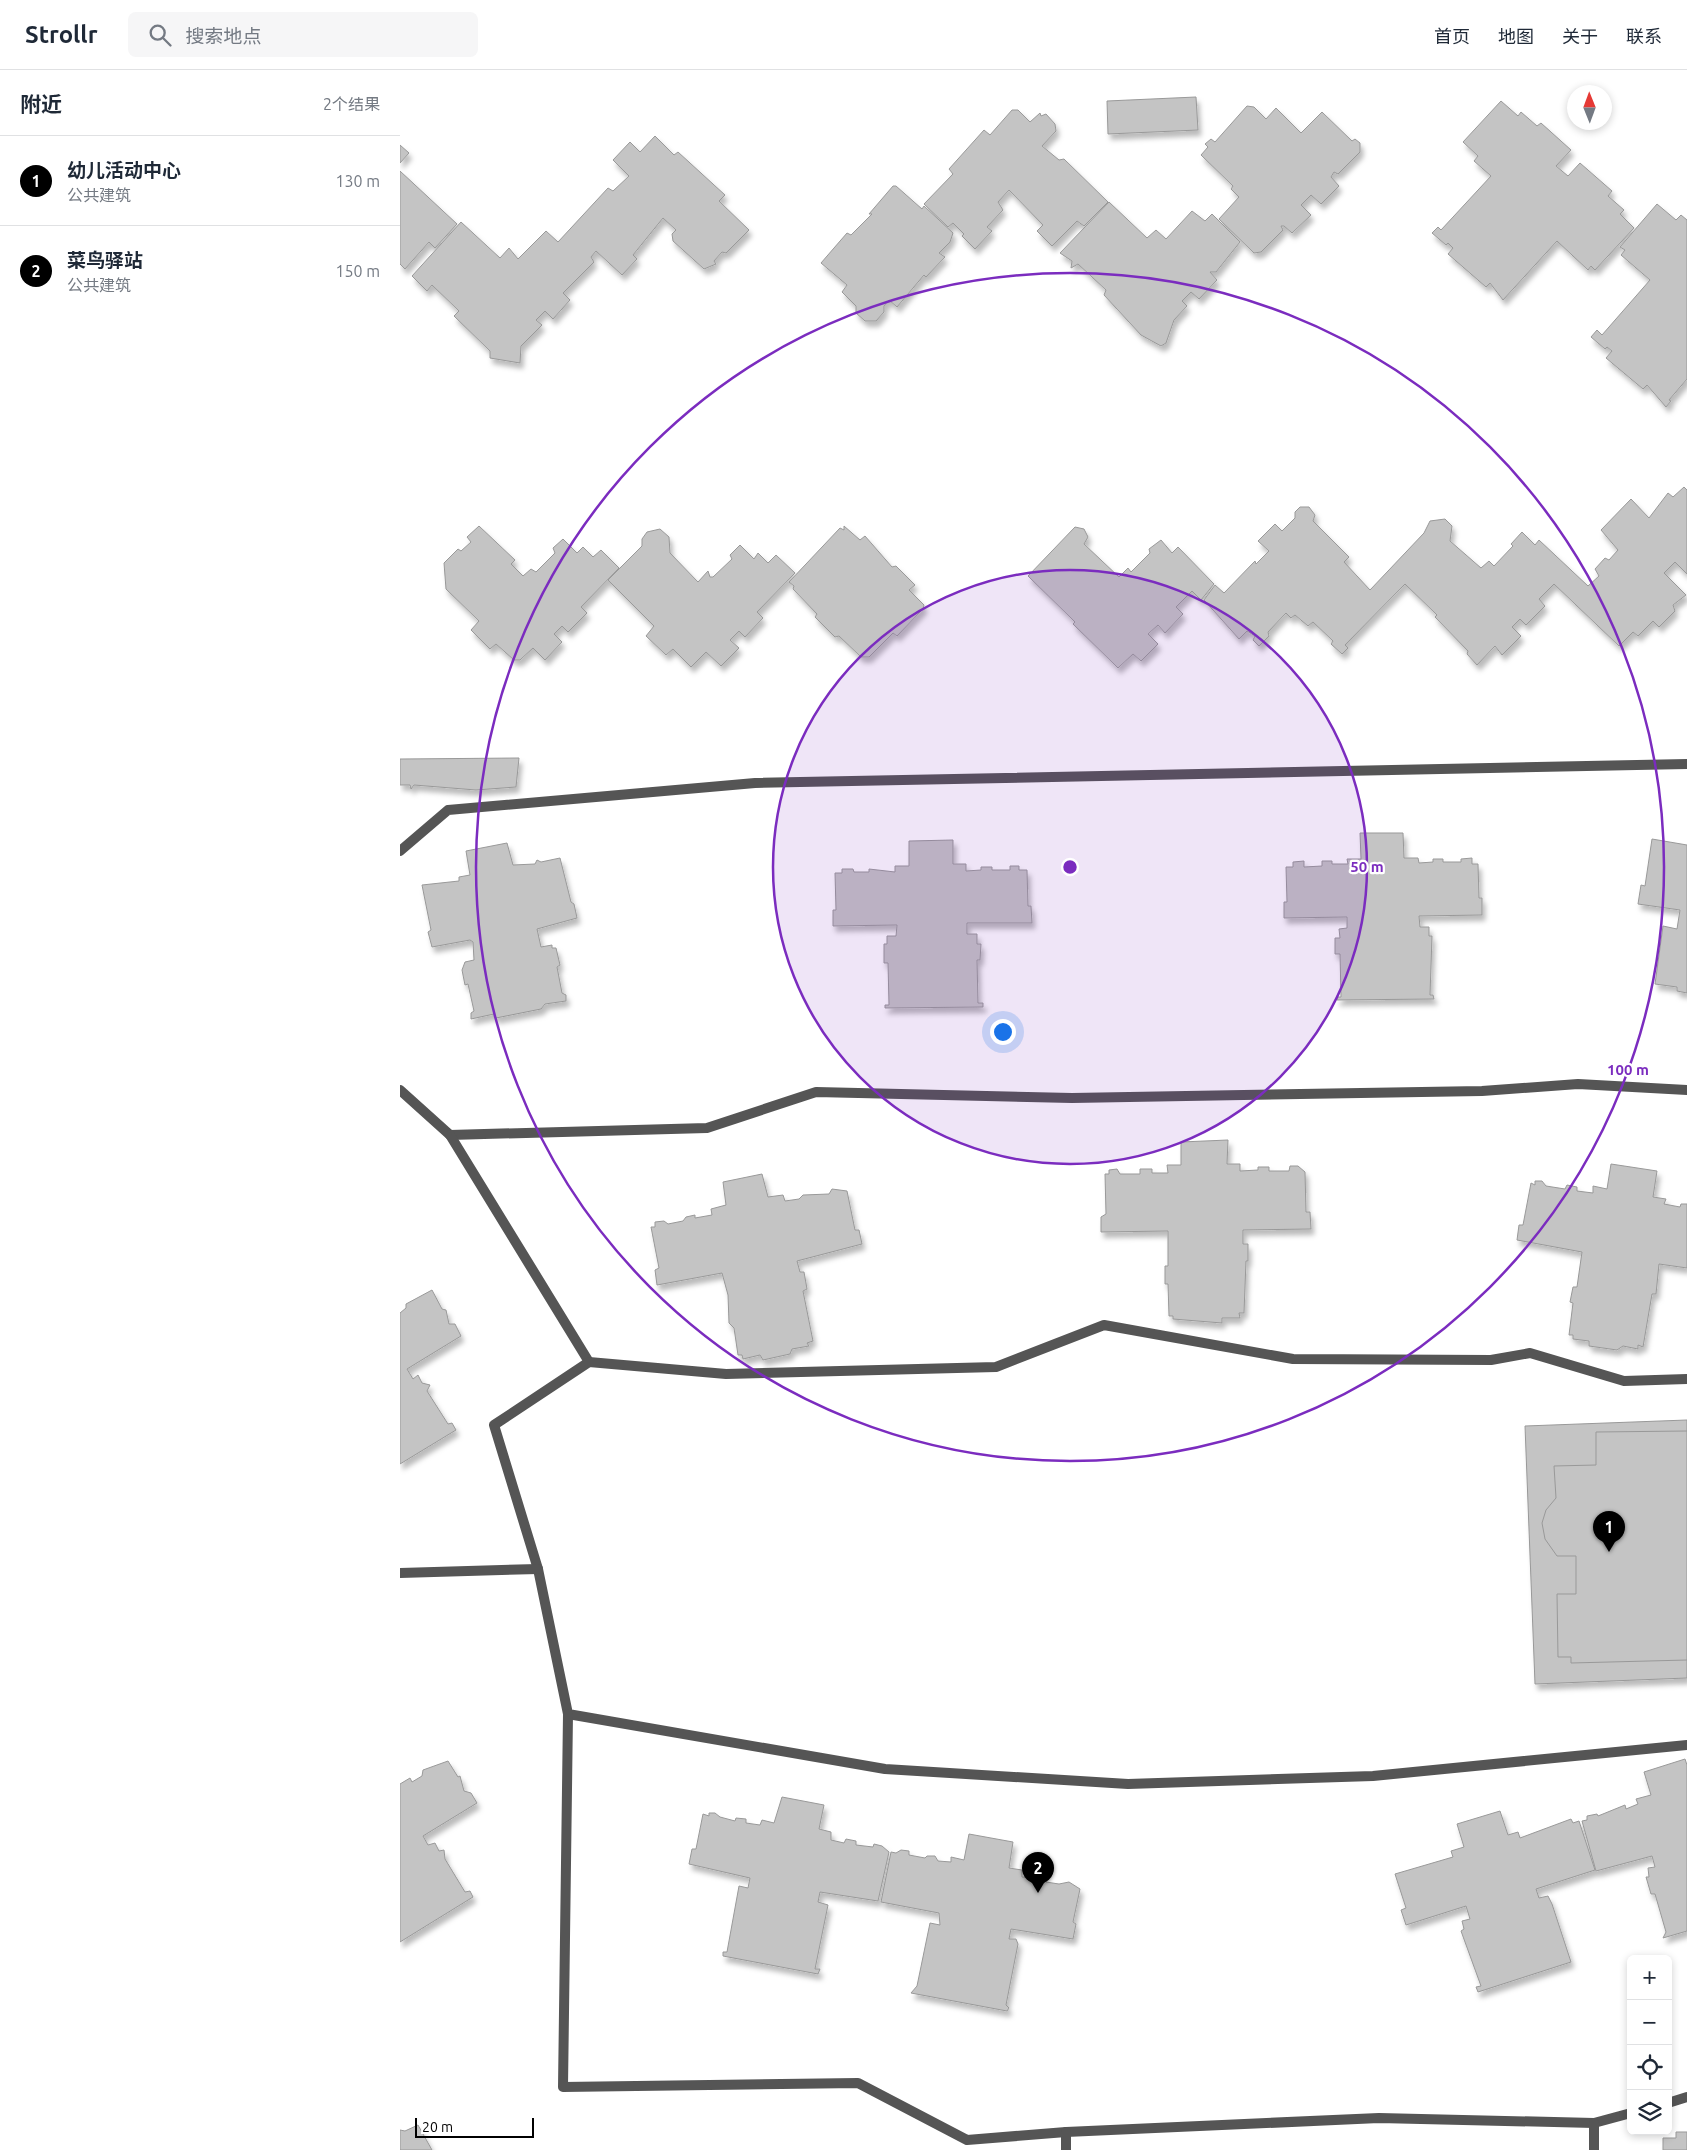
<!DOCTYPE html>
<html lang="zh">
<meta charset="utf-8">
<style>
:root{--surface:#fff;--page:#f6f6f7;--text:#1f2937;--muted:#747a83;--line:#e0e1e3;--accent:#000}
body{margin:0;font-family:Ubuntu,"Noto Sans SC",sans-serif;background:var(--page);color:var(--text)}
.controls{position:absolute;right:15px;bottom:15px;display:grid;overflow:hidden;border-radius:8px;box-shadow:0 2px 8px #0003}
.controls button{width:45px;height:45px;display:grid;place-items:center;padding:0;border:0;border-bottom:1px solid var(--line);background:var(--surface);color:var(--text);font:25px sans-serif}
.compass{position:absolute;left:1167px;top:15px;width:45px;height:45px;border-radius:50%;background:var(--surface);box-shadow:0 2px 8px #0003;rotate:359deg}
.scale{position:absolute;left:15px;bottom:12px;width:119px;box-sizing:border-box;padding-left:5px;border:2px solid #000;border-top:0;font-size:14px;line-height:18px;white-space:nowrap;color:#000;-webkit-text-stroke:4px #fff;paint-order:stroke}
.you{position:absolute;left:602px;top:961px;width:18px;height:18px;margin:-12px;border:4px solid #fff;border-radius:50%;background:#1a73e8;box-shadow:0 0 0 8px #1a73e833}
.badge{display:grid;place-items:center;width:32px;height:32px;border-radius:50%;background:var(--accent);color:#fff;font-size:16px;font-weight:700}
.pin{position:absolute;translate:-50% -41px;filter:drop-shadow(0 1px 2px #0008)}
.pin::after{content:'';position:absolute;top:26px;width:18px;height:15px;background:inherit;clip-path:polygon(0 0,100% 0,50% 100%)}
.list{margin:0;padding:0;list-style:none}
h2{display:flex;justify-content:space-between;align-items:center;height:65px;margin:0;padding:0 20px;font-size:21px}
h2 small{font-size:16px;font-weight:400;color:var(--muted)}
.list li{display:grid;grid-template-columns:32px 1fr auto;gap:15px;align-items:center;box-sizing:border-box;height:90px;padding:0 20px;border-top:1px solid var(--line)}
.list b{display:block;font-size:19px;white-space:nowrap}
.list p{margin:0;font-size:16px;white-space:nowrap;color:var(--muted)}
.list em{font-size:16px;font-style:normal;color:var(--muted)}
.icon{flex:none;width:28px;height:28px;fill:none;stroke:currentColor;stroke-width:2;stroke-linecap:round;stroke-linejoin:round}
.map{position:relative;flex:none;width:1287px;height:2080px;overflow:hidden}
header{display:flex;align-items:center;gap:30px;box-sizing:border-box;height:70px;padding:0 25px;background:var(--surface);border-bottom:1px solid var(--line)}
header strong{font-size:24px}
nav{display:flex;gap:28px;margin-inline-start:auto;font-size:18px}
.search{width:350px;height:45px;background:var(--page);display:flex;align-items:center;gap:12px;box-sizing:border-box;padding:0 18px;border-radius:8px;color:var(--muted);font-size:19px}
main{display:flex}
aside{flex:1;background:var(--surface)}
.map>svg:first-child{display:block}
.building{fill:#c4c4c4;stroke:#999;filter:url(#shadow)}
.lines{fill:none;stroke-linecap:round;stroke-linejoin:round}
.street{stroke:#555;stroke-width:10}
.ring{fill:none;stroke:#7b2cbf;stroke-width:2.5}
.centre{fill:#7b2cbf;stroke:#fff;stroke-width:2.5}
.ring-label{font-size:15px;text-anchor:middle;font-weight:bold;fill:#7b2cbf;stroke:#fff;stroke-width:4.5;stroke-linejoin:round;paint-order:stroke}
</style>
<header>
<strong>Strollr</strong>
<div class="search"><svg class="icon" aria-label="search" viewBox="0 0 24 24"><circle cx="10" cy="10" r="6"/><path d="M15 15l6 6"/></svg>搜索地点</div>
<nav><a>首页</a><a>地图</a><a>关于</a><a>联系</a></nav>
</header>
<main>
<aside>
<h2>附近<small>2个结果</small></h2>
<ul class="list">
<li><span class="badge">1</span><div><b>幼儿活动中心</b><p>公共建筑</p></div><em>130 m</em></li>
<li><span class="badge">2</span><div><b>菜鸟驿站</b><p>公共建筑</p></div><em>150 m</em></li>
</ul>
</aside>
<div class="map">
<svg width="1287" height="2080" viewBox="0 0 1287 2080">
<defs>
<filter id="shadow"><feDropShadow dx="3" dy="5.5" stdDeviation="2.5" flood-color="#0004"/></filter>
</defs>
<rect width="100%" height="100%" fill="#fff"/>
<!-- building -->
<g class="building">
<path d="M 796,27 L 798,60 L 708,64 L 707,31 Z"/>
<path d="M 1101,31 L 1118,46 L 1121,42 L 1137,56 L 1141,53 L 1171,80 L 1156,96 L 1168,106 L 1180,93 L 1212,121 L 1208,126 L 1224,140 L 1220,144 L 1234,158 L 1195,200 L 1191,196 L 1188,200 L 1157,171 L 1103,230 L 1090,213 L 1086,217 L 1048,184 L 1053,178 L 1048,173 L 1046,175 L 1032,163 L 1038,157 L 1041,160 L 1091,106 L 1074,91 L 1078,86 L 1063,72 Z"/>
<path d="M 847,36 L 854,37 L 866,49 L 876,38 L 901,63 L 922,42 L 952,71 L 955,69 L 960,73 L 960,82 L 938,104 L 934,102 L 931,107 L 939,116 L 921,134 L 911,125 L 901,135 L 911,145 L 892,163 L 884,156 L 881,156 L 883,160 L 861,182 L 854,183 L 819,149 L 839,127 L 831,119 L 833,116 L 801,85 L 808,77 L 805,74 L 811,69 L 815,72 Z"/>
<path d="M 612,40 L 618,40 L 630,52 L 640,43 L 641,46 L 646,44 L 655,54 L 656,61 L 642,76 L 659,90 L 664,89 L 708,132 L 684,156 L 677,151 L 652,176 L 637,161 L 643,155 L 609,120 L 598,132 L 603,140 L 587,157 L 592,161 L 575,179 L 562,166 L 564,164 L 553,153 L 548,157 L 524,134 L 553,104 L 549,99 L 584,60 L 590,65 Z"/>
<path d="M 255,66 L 274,85 L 278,82 L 325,125 L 319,131 L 349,160 L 326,183 L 322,182 L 314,191 L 316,194 L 304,199 L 273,171 L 272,164 L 276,160 L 263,148 L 233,185 L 237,189 L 222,205 L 196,181 L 191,187 L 194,192 L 163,223 L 170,230 L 153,249 L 145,241 L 136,250 L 142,255 L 121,276 L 120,293 L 90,288 L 90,281 L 54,246 L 59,241 L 32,215 L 27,221 L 12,206 L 61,152 L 100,188 L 109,178 L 118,189 L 146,161 L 158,172 L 208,118 L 213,121 L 229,106 L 213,90 L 230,72 L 240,82 Z"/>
<path d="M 0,75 L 9,83 L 0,93 Z"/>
<path d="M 0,101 L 57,154 L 35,178 L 29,172 L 5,199 L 0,194 Z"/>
<path d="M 493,116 L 496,116 L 522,139 L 524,136 L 553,163 L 550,172 L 539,183 L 545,187 L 526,207 L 524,205 L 497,237 L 489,230 L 484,236 L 484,242 L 476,251 L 465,251 L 456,243 L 456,236 L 442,222 L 447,215 L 421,193 L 447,163 L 451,165 L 472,144 L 469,144 Z"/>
<path d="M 709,132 L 747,168 L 756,160 L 766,169 L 792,141 L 805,151 L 812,144 L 840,172 L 816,202 L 810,202 L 817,210 L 799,229 L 791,222 L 782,231 L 787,236 L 774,250 L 766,273 L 761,276 L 741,265 L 704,225 L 706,220 L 678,194 L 671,198 L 672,191 L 660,183 Z"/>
<path d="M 1257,134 L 1276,150 L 1281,145 L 1287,150 L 1287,309 L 1269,330 L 1271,331 L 1266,337 L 1247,315 L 1243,319 L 1206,288 L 1212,281 L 1207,277 L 1205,279 L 1191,267 L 1197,260 L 1202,265 L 1250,210 L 1221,185 L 1225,180 L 1220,177 Z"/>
<path d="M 1284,417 L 1287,420 L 1287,504 L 1275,492 L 1264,503 L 1286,525 L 1273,535 L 1275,541 L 1259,557 L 1253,551 L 1238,566 L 1233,562 L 1219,576 L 1154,514 L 1139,529 L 1145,536 L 1126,555 L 1120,549 L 1112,557 L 1121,566 L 1102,585 L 1095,576 L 1077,595 L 1067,584 L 1068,581 L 1035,547 L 1037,545 L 1005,514 L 945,575 L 948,578 L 942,584 L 931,574 L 933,571 L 913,552 L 908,556 L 895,545 L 891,548 L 886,543 L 868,562 L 869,566 L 859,576 L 853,570 L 855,566 L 847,561 L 839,569 L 804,530 L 815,515 L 824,523 L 855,491 L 856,494 L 869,481 L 858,471 L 875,454 L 882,461 L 895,448 L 895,442 L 900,437 L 909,437 L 915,445 L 913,451 L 949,487 L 944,492 L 970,520 L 1024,463 L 1030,451 L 1045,449 L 1052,456 L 1050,471 L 1081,498 L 1089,491 L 1094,496 L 1113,476 L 1111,474 L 1122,462 L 1135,475 L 1139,470 L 1188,516 L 1199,506 L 1195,499 L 1205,488 L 1209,490 L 1218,480 L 1201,460 L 1231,429 L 1249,448 L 1268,423 L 1273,427 Z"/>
<path d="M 79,456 L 115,490 L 111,494 L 123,506 L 131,499 L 136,502 L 155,483 L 153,478 L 163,469 L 177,483 L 183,477 L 193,487 L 201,480 L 219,498 L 181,537 L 187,543 L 168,562 L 162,556 L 154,564 L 162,572 L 145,590 L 133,578 L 120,590 L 114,590 L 96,574 L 90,579 L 71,560 L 79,551 L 46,519 L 44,493 L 58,479 L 61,481 L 71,472 L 67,467 Z"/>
<path d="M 444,456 L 460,470 L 465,466 L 492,497 L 496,496 L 515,515 L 509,520 L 524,535 L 523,539 L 497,566 L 493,563 L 469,587 L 461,587 L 439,566 L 435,567 L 415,547 L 417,544 L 393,519 L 394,516 L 389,512 L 440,458 L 444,460 Z"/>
<path d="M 675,457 L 684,459 L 688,467 L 684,474 L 719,507 L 728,498 L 731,502 L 750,483 L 749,479 L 761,470 L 772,483 L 778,477 L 814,514 L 801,530 L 792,521 L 776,537 L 783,544 L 765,563 L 758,555 L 748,564 L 758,574 L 741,591 L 733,584 L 718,598 L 673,554 L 675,552 L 628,506 Z"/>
<path d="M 260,459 L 269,467 L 270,483 L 298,512 L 308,501 L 310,507 L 313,507 L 332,489 L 330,485 L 340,475 L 354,489 L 358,483 L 368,493 L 376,485 L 395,503 L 357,542 L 363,548 L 345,567 L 339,561 L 330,570 L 339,578 L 321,596 L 306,582 L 291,597 L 273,579 L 266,585 L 246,566 L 254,556 L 208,510 L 242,476 L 242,469 L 247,462 Z"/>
<path d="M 119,688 L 116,717 L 76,720 L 14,715 L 11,719 L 10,715 L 0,715 L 0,689 Z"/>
<path d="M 960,763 L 1003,763 L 1004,788 L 1018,788 L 1019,793 L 1033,792 L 1033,789 L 1043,789 L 1043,792 L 1061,792 L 1061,789 L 1072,788 L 1072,794 L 1078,794 L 1079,828 L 1082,828 L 1082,845 L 1019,846 L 1020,857 L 1029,857 L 1029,866 L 1032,866 L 1030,925 L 1033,925 L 1034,929 L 937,930 L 937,927 L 941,927 L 940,884 L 935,884 L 935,868 L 940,868 L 939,859 L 947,858 L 947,847 L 884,848 L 884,832 L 887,832 L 886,797 L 893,797 L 893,792 L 904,791 L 904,797 L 922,796 L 922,791 L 932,791 L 932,794 L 948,794 L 947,789 L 961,789 Z"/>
<path d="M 1252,769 L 1287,775 L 1287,923 L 1277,921 L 1277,917 L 1255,914 L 1263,856 L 1277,859 L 1280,840 L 1238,834 L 1241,815 L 1245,816 Z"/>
<path d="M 553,770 L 553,794 L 566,794 L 566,801 L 581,800 L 581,797 L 592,797 L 592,800 L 610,800 L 610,796 L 619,796 L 619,800 L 627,800 L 628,836 L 631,836 L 632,853 L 567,853 L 567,864 L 577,864 L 577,874 L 581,874 L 580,890 L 577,890 L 578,933 L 583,933 L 583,937 L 485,938 L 485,935 L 489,935 L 488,893 L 484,893 L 484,874 L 487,874 L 487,866 L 496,866 L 497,855 L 433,856 L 433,840 L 436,840 L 435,803 L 442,803 L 442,799 L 453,799 L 454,802 L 469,802 L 469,799 L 495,802 L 495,796 L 509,796 L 509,771 Z"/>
<path d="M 107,773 L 113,795 L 135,794 L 137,790 L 141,792 L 160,788 L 171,832 L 174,834 L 177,848 L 137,859 L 141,877 L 152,875 L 152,878 L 156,878 L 160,895 L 157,897 L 162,923 L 166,925 L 166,931 L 145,934 L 141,939 L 96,948 L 94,944 L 71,949 L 71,943 L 74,941 L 68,914 L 65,915 L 62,900 L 65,892 L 74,890 L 73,872 L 70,870 L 32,877 L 28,862 L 31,860 L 22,815 L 59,811 L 59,807 L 70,805 L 66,781 Z"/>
<path d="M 828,1070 L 827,1094 L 840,1094 L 840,1101 L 858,1100 L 858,1097 L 869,1097 L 869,1101 L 889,1101 L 890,1096 L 898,1096 L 905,1102 L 906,1142 L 910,1142 L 911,1159 L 843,1160 L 843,1174 L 848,1174 L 848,1191 L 846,1191 L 844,1243 L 839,1243 L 840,1248 L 822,1248 L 822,1253 L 773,1249 L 773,1246 L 769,1246 L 768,1214 L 765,1214 L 765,1196 L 768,1196 L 768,1161 L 701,1162 L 701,1147 L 706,1144 L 705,1104 L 709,1104 L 709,1100 L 717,1099 L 720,1104 L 740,1104 L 740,1099 L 752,1099 L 752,1103 L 768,1103 L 767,1095 L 781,1095 L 781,1072 Z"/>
<path d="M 1211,1094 L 1257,1101 L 1253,1127 L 1266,1129 L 1264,1134 L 1280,1137 L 1281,1134 L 1287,1134 L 1287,1198 L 1259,1194 L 1256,1224 L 1252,1224 L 1243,1277 L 1238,1275 L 1238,1279 L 1223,1276 L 1217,1280 L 1189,1276 L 1189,1271 L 1173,1269 L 1173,1265 L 1169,1265 L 1173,1233 L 1170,1232 L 1173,1217 L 1177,1217 L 1182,1182 L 1117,1170 L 1119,1155 L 1123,1155 L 1131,1113 L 1135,1115 L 1135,1111 L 1142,1111 L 1146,1116 L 1165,1119 L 1167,1115 L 1177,1117 L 1177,1121 L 1193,1123 L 1193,1116 L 1207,1119 Z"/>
<path d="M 362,1104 L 368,1127 L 383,1125 L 385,1131 L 399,1129 L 403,1125 L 429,1124 L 432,1119 L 447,1121 L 455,1160 L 459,1160 L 462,1174 L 397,1191 L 400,1202 L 404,1202 L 407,1219 L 403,1221 L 413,1271 L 407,1273 L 409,1276 L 392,1279 L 390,1284 L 363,1290 L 360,1285 L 343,1289 L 342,1285 L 338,1285 L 334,1258 L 329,1253 L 328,1225 L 322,1203 L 257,1215 L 255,1200 L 259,1198 L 251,1157 L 255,1157 L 255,1152 L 264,1151 L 268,1154 L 283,1151 L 286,1147 L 295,1145 L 295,1148 L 312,1145 L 311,1139 L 326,1135 L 323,1112 Z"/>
<path d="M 32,1220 L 42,1239 L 46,1240 L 49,1254 L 55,1254 L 61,1266 L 7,1299 L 13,1309 L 18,1305 L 22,1313 L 30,1315 L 27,1321 L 48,1354 L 52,1353 L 56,1360 L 0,1394 L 0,1243 L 6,1238 L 6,1234 Z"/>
<path d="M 1287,1350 L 1287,1608 L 1135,1614 L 1125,1356 Z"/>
<path d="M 1287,1361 L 1287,1590 L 1171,1593 L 1171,1587 L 1158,1587 L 1157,1524 L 1176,1524 L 1176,1486 L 1157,1486 L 1145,1469 L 1142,1453 L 1146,1440 L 1156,1428 L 1154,1396 L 1196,1395 L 1196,1362 Z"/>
<path d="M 1285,1689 L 1287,1695 L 1287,1861 L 1263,1868 L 1266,1862 L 1255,1824 L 1251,1824 L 1246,1807 L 1249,1807 L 1248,1798 L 1255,1797 L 1252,1786 L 1196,1801 L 1182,1751 L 1187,1750 L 1187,1746 L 1197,1744 L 1198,1746 L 1225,1735 L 1226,1739 L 1238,1734 L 1236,1729 L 1251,1725 L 1244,1702 Z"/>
<path d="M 48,1691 L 58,1707 L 60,1706 L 64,1721 L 71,1723 L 77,1733 L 23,1766 L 28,1775 L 35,1773 L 39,1781 L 44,1780 L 45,1789 L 65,1822 L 70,1821 L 73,1827 L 0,1872 L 0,1714 L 10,1708 L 12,1712 L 22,1706 L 23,1700 Z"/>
<path d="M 382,1727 L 424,1735 L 419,1759 L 431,1762 L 431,1770 L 444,1773 L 446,1769 L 456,1771 L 456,1775 L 473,1777 L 474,1774 L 482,1776 L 489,1782 L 478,1831 L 420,1822 L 418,1832 L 428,1835 L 415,1899 L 420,1899 L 418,1904 L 323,1886 L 323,1882 L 327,1882 L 339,1816 L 348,1818 L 350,1808 L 289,1794 L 292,1779 L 296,1779 L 303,1744 L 309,1746 L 309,1743 L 315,1743 L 320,1747 L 335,1751 L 336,1748 L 346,1749 L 346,1753 L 360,1755 L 362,1750 L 374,1753 Z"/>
<path d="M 1100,1741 L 1108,1765 L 1118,1762 L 1120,1768 L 1171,1749 L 1173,1753 L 1179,1751 L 1195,1800 L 1136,1819 L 1139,1828 L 1148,1826 L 1152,1834 L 1171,1892 L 1078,1922 L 1076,1917 L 1081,1916 L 1061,1861 L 1064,1859 L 1062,1851 L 1070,1849 L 1066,1836 L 1006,1855 L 1001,1840 L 1006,1838 L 995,1804 L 1053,1787 L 1051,1781 L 1064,1777 L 1057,1754 Z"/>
<path d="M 569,1764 L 613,1772 L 609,1798 L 622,1800 L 622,1807 L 645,1808 L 646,1812 L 659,1814 L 669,1812 L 680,1819 L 673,1852 L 676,1854 L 673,1869 L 611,1859 L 609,1869 L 616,1869 L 618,1874 L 606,1935 L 609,1938 L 607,1941 L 511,1923 L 517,1916 L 530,1853 L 540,1855 L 539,1843 L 481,1832 L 491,1782 L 496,1783 L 501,1780 L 509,1781 L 509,1785 L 525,1788 L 527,1786 L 535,1786 L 538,1791 L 551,1792 L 551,1787 L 564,1790 Z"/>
<path d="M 18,2055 L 32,2080 L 0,2080 L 0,2060 L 5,2061 Z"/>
<path d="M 1276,2062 L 1287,2062 L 1287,2080 L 1263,2080 L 1263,2068 L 1276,2068 Z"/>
</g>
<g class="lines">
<!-- street -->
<g class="street">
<path d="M 0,781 L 48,740 L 355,713 L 1287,694"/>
<path d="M 0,1020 L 50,1065 L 307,1058 L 416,1022 L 672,1028 L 1082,1021 L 1178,1014 L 1287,1020"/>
<path d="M 50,1065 L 189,1292"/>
<path d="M 1287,1309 L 1224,1311 L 1130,1283 L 1091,1290 L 893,1289 L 704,1255 L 596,1297 L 326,1304 L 189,1292 L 94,1355 L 138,1499 L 168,1644 L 485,1699 L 728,1714 L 973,1706 L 1287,1675"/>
<path d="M 0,1503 L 138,1499"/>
<path d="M 168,1644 L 163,2017 L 458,2013 L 567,2070 L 666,2062 L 979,2048 L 1194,2053 L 1231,2043"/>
<path d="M 1268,2033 L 1287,2027"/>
<path d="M 1194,2053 L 1194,2080"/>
<path d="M 666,2062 L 666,2080"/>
</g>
</g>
<!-- distance rings -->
<circle cx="670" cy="797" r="297" fill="#7b2cbf" fill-opacity=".12"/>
<g class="ring">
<circle cx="670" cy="797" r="297"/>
<circle cx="670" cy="797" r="594"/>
</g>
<circle cx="670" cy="797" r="8" class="centre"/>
<g class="ring-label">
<text x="967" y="802">50 m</text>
<text x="1228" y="1005">100 m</text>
</g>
</svg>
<div class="controls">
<button>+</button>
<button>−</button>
<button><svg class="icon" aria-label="locate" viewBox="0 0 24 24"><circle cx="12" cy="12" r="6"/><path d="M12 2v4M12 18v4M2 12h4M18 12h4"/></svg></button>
<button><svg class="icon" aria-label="layers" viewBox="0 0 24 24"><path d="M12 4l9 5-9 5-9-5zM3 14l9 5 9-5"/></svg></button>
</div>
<svg class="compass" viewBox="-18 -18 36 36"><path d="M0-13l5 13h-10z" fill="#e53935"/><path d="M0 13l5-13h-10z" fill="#747a83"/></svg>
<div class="scale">20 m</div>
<div class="you"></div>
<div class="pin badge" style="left:1209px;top:1482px">1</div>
<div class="pin badge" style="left:638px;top:1823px">2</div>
</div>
</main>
